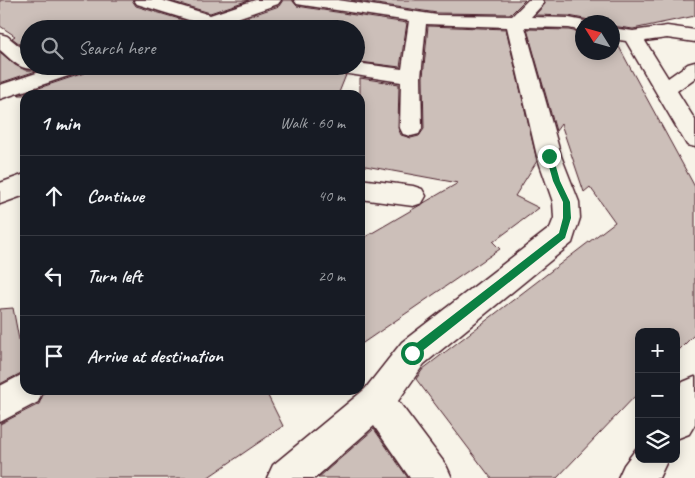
<!DOCTYPE html>
<meta charset="utf-8">
<style>
:root{--surface:#171b24;--page:#242831;--text:#f1f3f6;--muted:#9ea1a6;--line:#363941}
body{margin:0;font-family:Caveat,sans-serif;background:var(--page);color:var(--text)}
.controls{position:absolute;right:15px;bottom:15px;display:grid;overflow:hidden;border-radius:10px;box-shadow:0 2px 12px #0003}
.controls button{width:45px;height:45px;display:grid;place-items:center;padding:0;border:0;border-bottom:1px solid var(--line);background:var(--surface);color:var(--text);font:25px sans-serif}
.compass{position:absolute;left:575px;top:15px;width:45px;height:45px;border-radius:50%;background:var(--surface);box-shadow:0 2px 12px #0003;rotate:307deg}
.stop{position:absolute;width:15px;height:15px;margin:-11px;border:4px solid #0b8043;border-radius:50%;background:#fff}
.stop.end{background:#0b8043;border-color:#fff;box-shadow:0 1px 5px #0008}
.list{margin:0;padding:0;list-style:none}
h2{display:flex;justify-content:space-between;align-items:center;height:65px;margin:0;padding:0 20px;font-size:21px}
h2 small{font-size:16px;font-weight:400;color:var(--muted)}
.list li{display:grid;grid-template-columns:32px 1fr auto;gap:15px;align-items:center;box-sizing:border-box;height:80px;padding:0 20px;border-top:1px solid var(--line)}
.list b{display:block;font-size:19px;white-space:nowrap}
.list em{font-size:16px;font-style:normal;color:var(--muted)}
.icon{flex:none;width:28px;height:28px;fill:none;stroke:currentColor;stroke-width:2;stroke-linecap:round;stroke-linejoin:round}
.map{position:relative;flex:none;width:695px;height:478px;overflow:hidden}
.search{position:absolute;background:var(--surface);box-shadow:0 2px 12px #0003;left:20px;top:20px;width:345px;height:55px;display:flex;align-items:center;gap:12px;box-sizing:border-box;padding:0 18px;border-radius:28px;color:var(--muted);font-size:19px}
.panel{position:absolute;background:var(--surface);box-shadow:0 2px 12px #0003;left:20px;top:90px;width:345px;height:305px;border-radius:15px}
.map>svg:first-child{display:block}
.building{fill:#ccbfb9;stroke:#4a1f2b}
.lines{fill:none;stroke-linecap:round;stroke-linejoin:round}
.street-casing{stroke:#4a1f2b;stroke-width:3}
.street{fill:#f7f3e8;fill-rule:evenodd}
.route{fill:#0b8043}
</style>
<div class="map">
<svg width="695" height="478" viewBox="0 0 695 478">
<rect width="100%" height="100%" fill="#f7f3e8"/>
<filter id="ink" filterUnits="userSpaceOnUse"><feTurbulence type="fractalNoise" baseFrequency=".02" numOctaves="2"/><feDisplacementMap in="SourceGraphic" scale="10" xChannelSelector="R" yChannelSelector="G"/><feConvolveMatrix kernelMatrix="1 2 1 2 8 2 1 2 1" color-interpolation-filters="sRGB"/></filter>
<g filter="url(#ink)">
<!-- building -->
<g class="building">
<path d="M 0,0 L 132,0 L 136,6 L 186,21 L 180,24 L 176,29 L 29,29 L 29,51 L 12,38 L 15,36 L 0,26 Z"/>
<path d="M 167,0 L 249,0 L 210,13 Z"/>
<path d="M 283,0 L 292,0 L 297,6 L 407,23 L 400,67 L 360,62 L 360,45 L 356,53 L 356,29 L 212,29 L 279,6 Z"/>
<path d="M 351,0 L 525,0 L 511,14 L 437,13 Z"/>
<path d="M 544,0 L 695,0 L 695,16 L 633,29 L 612,26 L 612,22 L 591,22 L 589,20 L 569,16 L 535,15 L 545,4 Z"/>
<path d="M 428,26 L 506,29 L 537,161 L 515,196 L 539,208 L 493,242 L 500,249 L 360,345 L 360,240 L 458,183 L 360,165 L 360,78 L 399,84 L 398,128 L 401,135 L 411,138 L 419,136 L 424,129 L 423,77 Z"/>
<path d="M 527,29 L 569,30 L 582,33 L 582,52 L 612,52 L 612,41 L 616,41 L 633,73 L 695,187 L 695,334 L 676,353 L 676,332 L 639,332 L 639,392 L 557,478 L 491,478 L 416,379 L 423,369 L 615,222 L 590,187 L 584,192 L 561,124 L 556,131 Z"/>
<path d="M 0,52 L 15,65 L 25,70 L 36,70 L 39,66 L 51,66 L 0,83 Z"/>
<path d="M 91,66 L 324,66 L 328,72 L 346,75 L 338,95 L 18,95 L 87,72 Z"/>
<path d="M 13,308 L 25,371 L 0,384 L 0,309 Z"/>
<path d="M 45,390 L 265,390 L 283,426 L 207,478 L 0,478 L 0,424 L 39,404 Z"/>
<path d="M 374,429 L 408,478 L 318,478 Z"/>
</g>
<g class="lines">
<!-- street casing -->
<g class="street-casing">
<g id="street">
<path d="M 134,0 L 161,0 L 210,15 L 255,0 L 281,0 L 278,4 L 205,29 L 178,29 L 181,25 L 192,21 L 137,4 Z"/>
<path d="M 294,0 L 338,0 L 437,15 L 512,16 L 528,0 L 542,0 L 544,3 L 531,17 L 569,18 L 589,22 L 582,22 L 582,31 L 569,28 L 525,27 L 561,156 L 579,202 L 580,218 L 572,243 L 424,364 L 398,401 L 446,465 L 452,478 L 410,478 L 374,426 L 315,478 L 267,478 L 273,465 L 365,389 L 402,342 L 550,228 L 554,218 L 553,202 L 537,156 L 507,27 L 426,24 L 421,77 L 422,128 L 419,134 L 411,136 L 403,134 L 400,128 L 401,82 L 336,72 L 329,70 L 326,66 L 356,66 L 356,63 L 402,69 L 409,21 L 303,5 L 297,4 Z"/>
<path d="M 667,26 L 695,30 L 695,42 L 667,38 L 645,41 L 668,78 L 688,64 L 695,62 L 695,78 L 677,91 L 695,120 L 695,147 L 687,145 L 626,41 L 612,39 L 612,28 L 633,31 Z"/>
<path d="M 0,34 L 7,36 L 29,54 L 29,66 L 37,66 L 36,68 C 21,72 11,59 0,50 Z"/>
<path d="M 58,66 L 89,66 L 86,70 L 0,99 L 0,85 Z"/>
<path d="M 25,174 L 25,195 L 0,204 L 0,183 Z"/>
<path d="M 360,179 L 413,186 L 422,189 L 426,196 L 422,203 L 413,206 L 360,199 Z"/>
<path d="M 25,373 L 25,390 L 43,390 L 38,402 L 0,422 L 0,386 Z"/>
<path d="M 695,377 L 695,424 L 689,434 L 676,439 L 676,391 L 683,382 Z"/>
<path d="M 639,445 L 639,459 L 668,459 L 659,478 L 618,478 L 624,465 Z"/>
</g>
</g>
<!-- street -->
<use href="#street" class="street"/>
</g>
</g>
<!-- route -->
<path class="route" d="M 549,154 L 553,156 L 560,181 L 570,202 L 571,218 L 565,238 L 416,356 L 409,356 L 409,349 L 559,233 L 563,218 L 563,202 L 553,181 L 546,156 Z"/>
</svg>
<div class="controls">
<button>+</button>
<button>−</button>
<button><svg class="icon" aria-label="layers" viewBox="0 0 24 24"><path d="M12 4l9 5-9 5-9-5zM3 14l9 5 9-5"/></svg></button>
</div>
<svg class="compass" viewBox="-18 -18 36 36"><path d="M0-13l5 13h-10z" fill="#e53935"/><path d="M0 13l5-13h-10z" fill="#9ea1a6"/></svg>
<div class="stop" style="left:412px;top:353px"></div>
<div class="stop end" style="left:549px;top:156px"></div>
<div class="search"><svg class="icon" aria-label="search" viewBox="0 0 24 24"><circle cx="10" cy="10" r="6"/><path d="M15 15l6 6"/></svg>Search here</div>
<section class="panel">
<h2>1 min<small>Walk · 60 m</small></h2>
<ul class="list">
<li><svg class="icon" aria-label="ahead" viewBox="0 0 24 24"><path d="M12 20V5M6 11l6-6 6 6"/></svg><div><b>Continue</b></div><em>40 m</em></li>
<li><svg class="icon" aria-label="left" viewBox="0 0 24 24"><path d="M17 20v-9H6M10 6l-5 5 5 5"/></svg><div><b>Turn left</b></div><em>20 m</em></li>
<li><svg class="icon" aria-label="arrive" viewBox="0 0 24 24"><path d="M6 21V4h12l-3 4 3 4H6"/></svg><div><b>Arrive at destination</b></div></li>
</ul>
</section>
</div>
